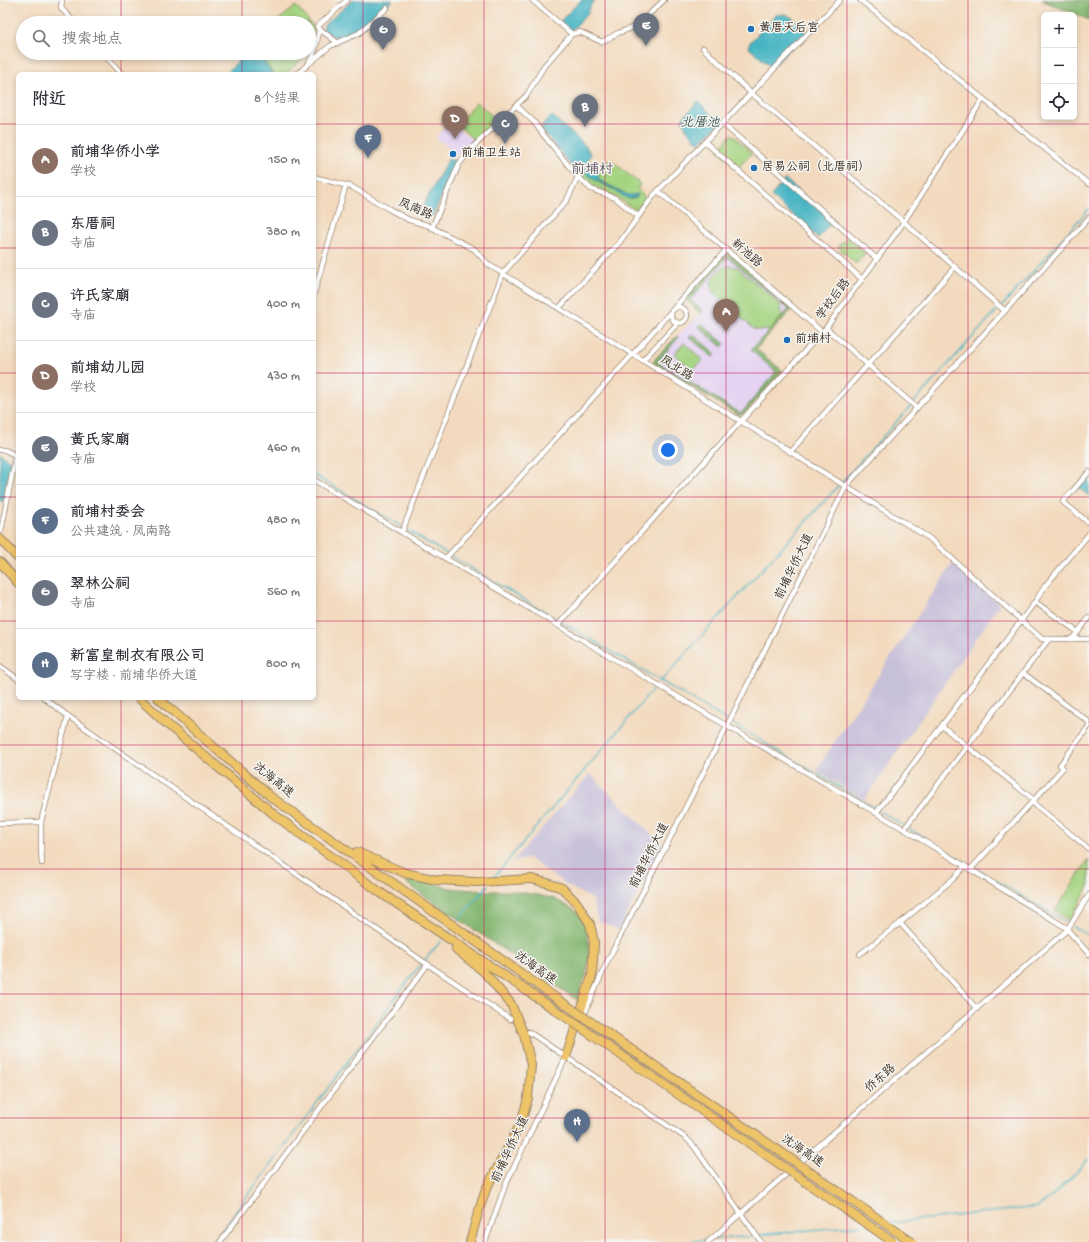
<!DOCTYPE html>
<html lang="zh">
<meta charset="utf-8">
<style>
:root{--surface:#fff;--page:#f7f7f7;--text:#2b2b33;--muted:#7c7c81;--line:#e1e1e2;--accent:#0f766e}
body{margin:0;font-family:"Gochi Hand","LXGW WenKai TC",sans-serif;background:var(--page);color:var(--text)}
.controls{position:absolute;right:12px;top:12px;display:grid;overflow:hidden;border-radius:6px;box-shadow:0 2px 6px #0003}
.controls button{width:36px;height:36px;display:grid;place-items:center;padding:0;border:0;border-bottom:1px solid var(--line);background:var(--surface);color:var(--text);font:20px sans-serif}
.you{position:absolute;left:668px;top:450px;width:14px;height:14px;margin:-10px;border:3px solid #fff;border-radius:50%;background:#1a73e8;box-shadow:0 0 0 6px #1a73e833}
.badge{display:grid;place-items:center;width:26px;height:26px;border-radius:50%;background:var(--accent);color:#fff;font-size:13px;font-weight:700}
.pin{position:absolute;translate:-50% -33px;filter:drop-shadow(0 1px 2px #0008)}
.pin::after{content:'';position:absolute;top:21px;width:14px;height:12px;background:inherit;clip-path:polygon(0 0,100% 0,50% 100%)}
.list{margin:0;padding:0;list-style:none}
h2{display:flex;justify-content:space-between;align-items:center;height:52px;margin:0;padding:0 16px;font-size:17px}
h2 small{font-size:13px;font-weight:400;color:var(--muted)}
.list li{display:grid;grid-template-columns:26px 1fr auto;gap:12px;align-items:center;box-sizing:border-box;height:72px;padding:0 16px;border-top:1px solid var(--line)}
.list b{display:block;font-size:15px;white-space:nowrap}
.list p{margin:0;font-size:13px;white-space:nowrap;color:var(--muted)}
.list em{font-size:13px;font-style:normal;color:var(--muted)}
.icon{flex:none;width:22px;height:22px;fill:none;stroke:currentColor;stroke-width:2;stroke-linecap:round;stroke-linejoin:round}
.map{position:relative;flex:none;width:1089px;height:1242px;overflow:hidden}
.search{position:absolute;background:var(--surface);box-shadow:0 2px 6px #0003;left:16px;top:16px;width:300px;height:44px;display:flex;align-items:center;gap:10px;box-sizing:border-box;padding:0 14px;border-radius:22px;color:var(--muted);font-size:15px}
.panel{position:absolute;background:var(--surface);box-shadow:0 2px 6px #0003;left:16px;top:72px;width:300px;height:628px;border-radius:6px}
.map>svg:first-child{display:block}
.built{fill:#e5d3f1}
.industrial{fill:#c7c0d9}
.green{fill:#a5d481;stroke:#707f50}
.forest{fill:#84b66f;stroke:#607046}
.water{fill:#45b3c2;stroke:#406e70}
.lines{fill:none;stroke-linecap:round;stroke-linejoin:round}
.stream{stroke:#45b3c2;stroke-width:1.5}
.street-tunnel{stroke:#ceb79e;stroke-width:4.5;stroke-dasharray:4.5 2;stroke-linecap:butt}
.street-casing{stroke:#97826e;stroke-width:6}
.highway-casing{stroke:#97826e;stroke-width:10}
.street{stroke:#fff;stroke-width:4.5}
.highway{stroke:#eec469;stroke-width:8}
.highway-bridge-casing{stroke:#97826e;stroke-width:10;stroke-linecap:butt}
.highway-bridge{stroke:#eec469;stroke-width:8}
.grid{fill:none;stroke:#c2185b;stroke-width:1;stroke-opacity:0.55}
.poi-dot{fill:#1f6fb2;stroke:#f6f6f2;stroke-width:1.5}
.labels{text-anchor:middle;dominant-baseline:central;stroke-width:3;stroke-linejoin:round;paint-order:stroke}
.poi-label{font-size:12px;fill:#3b2a1e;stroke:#f6f6f2;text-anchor:start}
.street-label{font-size:12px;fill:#3b2a1e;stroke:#f6f6f2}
.water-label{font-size:13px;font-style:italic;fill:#3e5a57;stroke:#f6f6f2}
.quarter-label{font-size:14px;fill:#665662;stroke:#f6f6f2}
</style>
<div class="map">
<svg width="1089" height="1242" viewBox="0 0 1089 1242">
<rect width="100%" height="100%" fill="#f6f6f2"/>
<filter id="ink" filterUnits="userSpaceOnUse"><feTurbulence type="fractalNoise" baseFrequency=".025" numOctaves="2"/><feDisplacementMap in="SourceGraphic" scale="8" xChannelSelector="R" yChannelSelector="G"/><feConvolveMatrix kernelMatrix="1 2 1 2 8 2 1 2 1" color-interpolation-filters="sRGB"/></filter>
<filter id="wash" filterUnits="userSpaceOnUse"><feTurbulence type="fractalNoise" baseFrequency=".012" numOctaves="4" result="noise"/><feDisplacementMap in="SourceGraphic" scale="16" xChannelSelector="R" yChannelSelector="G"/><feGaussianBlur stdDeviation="0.9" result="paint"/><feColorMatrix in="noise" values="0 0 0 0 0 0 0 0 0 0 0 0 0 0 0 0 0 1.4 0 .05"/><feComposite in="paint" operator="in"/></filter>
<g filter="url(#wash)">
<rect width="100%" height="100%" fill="#f3dabe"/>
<!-- built -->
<g class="built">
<path d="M 449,122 L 473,140 L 460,157 L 436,138 Z"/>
<path d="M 728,252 L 793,308 L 756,349 L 783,371 L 741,415 L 738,415 L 652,362 L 685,328 L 687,327 L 701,314 L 685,299 Z"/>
</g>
<!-- industrial -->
<g class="industrial">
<path d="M 953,563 L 1000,604 L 864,800 L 816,770 Z"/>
<path d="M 590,774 L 662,845 L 619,930 L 598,921 L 592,899 L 568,886 L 528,858 L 511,863 Z"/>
</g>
<!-- green -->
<g class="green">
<path d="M 296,6 L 315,28 L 309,47 L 309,23 L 275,23 Z"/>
<path d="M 257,53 L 305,53 L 298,63 L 285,74 L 274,74 Z"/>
<path d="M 477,102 L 495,119 L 475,141 L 457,124 Z"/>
<path d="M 732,134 L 752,153 L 738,168 L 718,150 Z"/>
<path d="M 610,159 L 640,184 L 638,188 L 638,190 L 646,198 L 636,210 L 621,200 L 592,185 L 580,177 L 588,166 L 598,174 Z"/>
<path d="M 847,237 L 865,253 L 856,264 L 838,247 Z"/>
<path d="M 726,266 L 732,266 L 738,268 L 780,304 C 787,322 771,335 754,329 L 714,294 C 707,283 715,272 726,266 Z"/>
<path d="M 684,343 L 703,360 L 693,370 L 674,354 Z"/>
<path d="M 1089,859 L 1089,887 L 1069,920 L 1055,911 Z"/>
</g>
<!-- forest -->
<g class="forest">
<path d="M 1042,0 L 1089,0 L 1089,20 Z"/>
<path d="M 728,252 L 793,308 L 756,349 L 783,371 L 746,412 L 741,415 L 738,415 L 652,362 L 677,336 L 678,338 L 657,362 L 740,413 L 743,411 L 776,372 L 751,350 L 789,309 L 728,257 L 690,300 L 703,311 L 701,314 L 685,299 Z"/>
<path d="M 701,323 L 725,344 L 722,347 L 698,326 Z"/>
<path d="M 692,334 L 716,354 L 713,357 L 689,337 Z"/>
<path d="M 408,877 L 450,888 L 485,891 L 513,891 L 538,895 L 555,899 L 576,911 L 586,924 L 590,954 L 586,975 L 577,1000 L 406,883 Z"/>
</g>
<!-- water -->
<g class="water">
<path d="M 353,0 L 393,0 L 358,32 L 339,40 L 323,30 L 324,25 Z"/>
<path d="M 581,0 L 595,0 L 591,5 L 588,13 L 571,31 L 559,22 Z"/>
<path d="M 785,14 L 793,18 L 806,32 L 772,68 L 749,48 L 750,42 L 776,15 Z"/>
<path d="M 246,53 L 257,53 L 273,74 L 225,74 Z"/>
<path d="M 698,101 L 720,123 L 699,143 L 686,129 L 682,119 Z"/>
<path d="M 552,116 L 557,120 L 586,146 L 591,155 L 584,167 L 578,172 L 574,169 L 542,130 L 541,126 Z"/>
<path d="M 449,158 L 457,163 L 432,217 L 420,211 Z"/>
<path d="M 588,166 L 598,174 L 599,180 L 628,195 L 637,194 L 638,195 L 637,197 L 628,199 L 611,188 L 600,183 L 584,172 Z"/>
<path d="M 785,179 L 833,221 L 818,238 L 771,196 Z"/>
<path d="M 0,453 L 10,461 L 4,501 L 0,501 Z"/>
<path d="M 1089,474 L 1089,496 L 1077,486 Z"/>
</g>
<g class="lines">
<!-- stream -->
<g class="stream">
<path d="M 1002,306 L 1089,209"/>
<path d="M 314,475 L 402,527"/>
<path d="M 842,482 L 999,308"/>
<path d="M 405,529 L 1069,924"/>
<path d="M 660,682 L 839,485"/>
<path d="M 494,877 L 655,687"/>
<path d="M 458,921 L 488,885"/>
<path d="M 1072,926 L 1089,936"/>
<path d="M 449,931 L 450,930"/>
<path d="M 889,1223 L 1038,1207 C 1057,1193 1074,1176 1089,1158"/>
<path d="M 758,1235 L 863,1225"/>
<path d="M 714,1239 L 754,1236"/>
<path d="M 213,1242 L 414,973 L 441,941"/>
<path d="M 686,1242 L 708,1240"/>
</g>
</g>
</g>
<g filter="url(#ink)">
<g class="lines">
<!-- street-tunnel -->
<path class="street-tunnel" d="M 510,1019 L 529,1032"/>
<!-- street casing -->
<g class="street-casing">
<g id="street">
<path d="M 62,0 L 61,8 L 75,23"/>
<path d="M 860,0 L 1089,184"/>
<path d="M 572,34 L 580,32 L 602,42 L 618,33 L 637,26 L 664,0"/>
<path d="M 338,43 L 317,27 L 347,0"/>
<path d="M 703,48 L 751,93 L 904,222 L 1005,311"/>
<path d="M 103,53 L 122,74"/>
<path d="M 309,62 C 316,53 317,41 319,30"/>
<path d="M 297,74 L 330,46 L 359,33 L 387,8"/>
<path d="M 516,105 L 534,122 L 542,133 L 578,177 L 591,189 L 615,198 L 638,216"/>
<path d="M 722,123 L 877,259"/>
<path d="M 705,142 L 862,279"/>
<path d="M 314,177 L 352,187 L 389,209 L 409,220 L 427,225 L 474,249 L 489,265 L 929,538 L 1042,639 L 1089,639"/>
<path d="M 658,191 L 822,332"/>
<path d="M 432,228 L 459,164 L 473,147 L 527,95 L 544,66 L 572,34 L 532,0"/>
<path d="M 314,293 L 346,185"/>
<circle cx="679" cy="315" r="8"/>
<path d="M 559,308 L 619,243 L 654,195 L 840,0"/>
<path d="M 826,328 L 917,408"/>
<path d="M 643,360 L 678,323"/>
<path d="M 0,450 L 5,450 L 15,455 L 14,465 L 1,531"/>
<path d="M 790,452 L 955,267"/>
<path d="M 1089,472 L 1063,502 L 1089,523"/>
<path d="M 314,480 L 727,726 L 904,829 L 1065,927 L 1089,954"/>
<path d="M 402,532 L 503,273 L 567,200 L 578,177"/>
<path d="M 446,558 L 633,354 L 726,250"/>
<path d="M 1035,602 L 1045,586 L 1089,534"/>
<path d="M 558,625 L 741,421 L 826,328 L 899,229 L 983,99"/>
<path d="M 1072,639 L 1089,618"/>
<path d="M 0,666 L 18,679"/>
<path d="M 1023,673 L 1089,722"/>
<path d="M 44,698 L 68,716 L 421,960 L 510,1019"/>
<path d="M 942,726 L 1034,800"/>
<path d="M 1032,802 L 1089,849"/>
<path d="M 876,813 L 1035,602 L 1078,632"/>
<path d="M 0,823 L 41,822"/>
<path d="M 904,829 L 1049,639"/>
<path d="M 42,863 L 41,849 L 41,822 L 68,716"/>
<path d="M 970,870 L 1063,768 L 1060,765 L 1089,726"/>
<path d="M 900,923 L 977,1009"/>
<path d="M 860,954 L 900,923 L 953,879 L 965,866"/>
<path d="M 583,1017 L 607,962 L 727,726 L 846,486 L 1089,218"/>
<path d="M 529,1032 L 686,1138 L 693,1145 L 761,1242"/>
<path d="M 220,1242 L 428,964"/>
<path d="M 485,1242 L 505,1186 L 567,1055"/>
<path d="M 708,1242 L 1067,930 L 1089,895"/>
</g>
</g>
<!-- highway casing -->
<g class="highway-casing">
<g id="highway">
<path d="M 0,539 L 18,558"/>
<path d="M 0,562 L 18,583"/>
<path d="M 139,698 L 168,725 L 276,816 L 381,893 L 551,1007"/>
<path d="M 158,698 L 271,797 L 556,998"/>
<path d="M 357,852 L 405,873 L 437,880 L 476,882 L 532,879 L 547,883 L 562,888 L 577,903 L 590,924 L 594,942 L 592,976 L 566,1057"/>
<path d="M 456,949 L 484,972 L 511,1004 L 524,1035 L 531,1065 L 528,1098 L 521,1123 L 486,1189 L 478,1213 L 470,1242"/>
</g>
</g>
<!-- street -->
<use href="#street" class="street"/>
<!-- highway -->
<use href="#highway" class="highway"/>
<!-- highway-bridge casing -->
<g class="highway-bridge-casing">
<g id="highway-bridge">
<path d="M 556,998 L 912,1242"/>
<path d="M 551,1007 L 893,1242"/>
</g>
</g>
<!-- highway-bridge -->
<use href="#highway-bridge" class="highway-bridge"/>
</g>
</g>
<!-- grid -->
<path class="grid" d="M 121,0 L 121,23M 242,0 L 242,23M 363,0 L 363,1242M 484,0 L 484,1242M 605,0 L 605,1242M 726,0 L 726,1242M 847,0 L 847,1242M 968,0 L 968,1242M 121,53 L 121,74M 242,53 L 242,74M 0,124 L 18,124M 314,124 L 1089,124M 0,248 L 18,248M 314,248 L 1089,248M 0,373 L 18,373M 314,373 L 1089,373M 0,497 L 18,497M 314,497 L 1089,497M 0,621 L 18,621M 314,621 L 1089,621M 121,698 L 121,1242M 242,698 L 242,1242M 0,745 L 1089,745M 0,869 L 1089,869M 0,994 L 1089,994M 0,1118 L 1089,1118"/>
<!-- markers -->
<g class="poi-dot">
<circle cx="751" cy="29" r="4"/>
<circle cx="453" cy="154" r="4"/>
<circle cx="754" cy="168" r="4"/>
<circle cx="787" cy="340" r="4"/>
</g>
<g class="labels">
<!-- poi labels -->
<g class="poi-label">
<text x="759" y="29">黄厝天后宫</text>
<text x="461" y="154">前埔卫生站</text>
<text x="762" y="168">居易公祠（北厝祠）</text>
<text x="795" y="340">前埔村</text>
</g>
<!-- street labels -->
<g class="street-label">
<text transform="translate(415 210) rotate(23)">凤南路</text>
<text transform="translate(746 254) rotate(41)">新池路</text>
<text transform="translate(834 300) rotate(-53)">学校后路</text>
<text transform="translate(676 369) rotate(32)">凤北路</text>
<text transform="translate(795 567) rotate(-64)">前埔华侨大道</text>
<text transform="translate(273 781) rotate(39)">沈海高速</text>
<text transform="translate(650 856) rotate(-63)">前埔华侨大道</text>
<text transform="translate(535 969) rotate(35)">沈海高速</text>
<text transform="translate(881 1079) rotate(-41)">侨东路</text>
<text transform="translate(511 1150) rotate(-65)">前埔华侨大道</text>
<text transform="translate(802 1152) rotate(34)">沈海高速</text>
</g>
<!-- water labels -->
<g class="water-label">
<text x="700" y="123">北厝池</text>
</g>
<!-- quarter labels -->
<g class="quarter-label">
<text x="592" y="170">前埔村</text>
</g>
</g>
</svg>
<div class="controls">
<button>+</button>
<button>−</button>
<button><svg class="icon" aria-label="locate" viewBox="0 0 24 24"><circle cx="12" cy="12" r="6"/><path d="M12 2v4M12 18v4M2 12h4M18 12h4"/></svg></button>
</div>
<div class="you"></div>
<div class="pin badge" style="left:726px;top:332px;background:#8d6e63">A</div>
<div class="pin badge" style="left:585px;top:127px;background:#6b7280">B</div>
<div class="pin badge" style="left:505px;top:144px;background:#6b7280">C</div>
<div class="pin badge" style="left:455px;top:139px;background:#8d6e63">D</div>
<div class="pin badge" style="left:646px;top:46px;background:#6b7280">E</div>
<div class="pin badge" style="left:368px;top:158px;background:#5c6f8a">F</div>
<div class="pin badge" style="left:383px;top:50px;background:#6b7280">G</div>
<div class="pin badge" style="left:577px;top:1142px;background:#5c6f8a">H</div>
<div class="search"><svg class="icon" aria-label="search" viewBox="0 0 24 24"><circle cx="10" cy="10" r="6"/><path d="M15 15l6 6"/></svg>搜索地点</div>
<section class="panel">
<h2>附近<small>8个结果</small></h2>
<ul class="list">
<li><span class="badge" style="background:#8d6e63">A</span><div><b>前埔华侨小学</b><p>学校</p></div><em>150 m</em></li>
<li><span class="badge" style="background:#6b7280">B</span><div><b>东厝祠</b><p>寺庙</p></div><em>380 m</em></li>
<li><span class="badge" style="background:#6b7280">C</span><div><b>许氏家廟</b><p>寺庙</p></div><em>400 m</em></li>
<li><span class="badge" style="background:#8d6e63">D</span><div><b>前埔幼儿园</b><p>学校</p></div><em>430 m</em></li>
<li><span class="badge" style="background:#6b7280">E</span><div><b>黄氏家廟</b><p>寺庙</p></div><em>460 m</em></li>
<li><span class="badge" style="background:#5c6f8a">F</span><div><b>前埔村委会</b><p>公共建筑 · 凤南路</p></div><em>480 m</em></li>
<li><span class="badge" style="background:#6b7280">G</span><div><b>翠林公祠</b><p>寺庙</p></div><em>560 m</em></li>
<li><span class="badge" style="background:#5c6f8a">H</span><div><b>新富皇制衣有限公司</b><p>写字楼 · 前埔华侨大道</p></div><em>800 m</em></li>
</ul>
</section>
</div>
